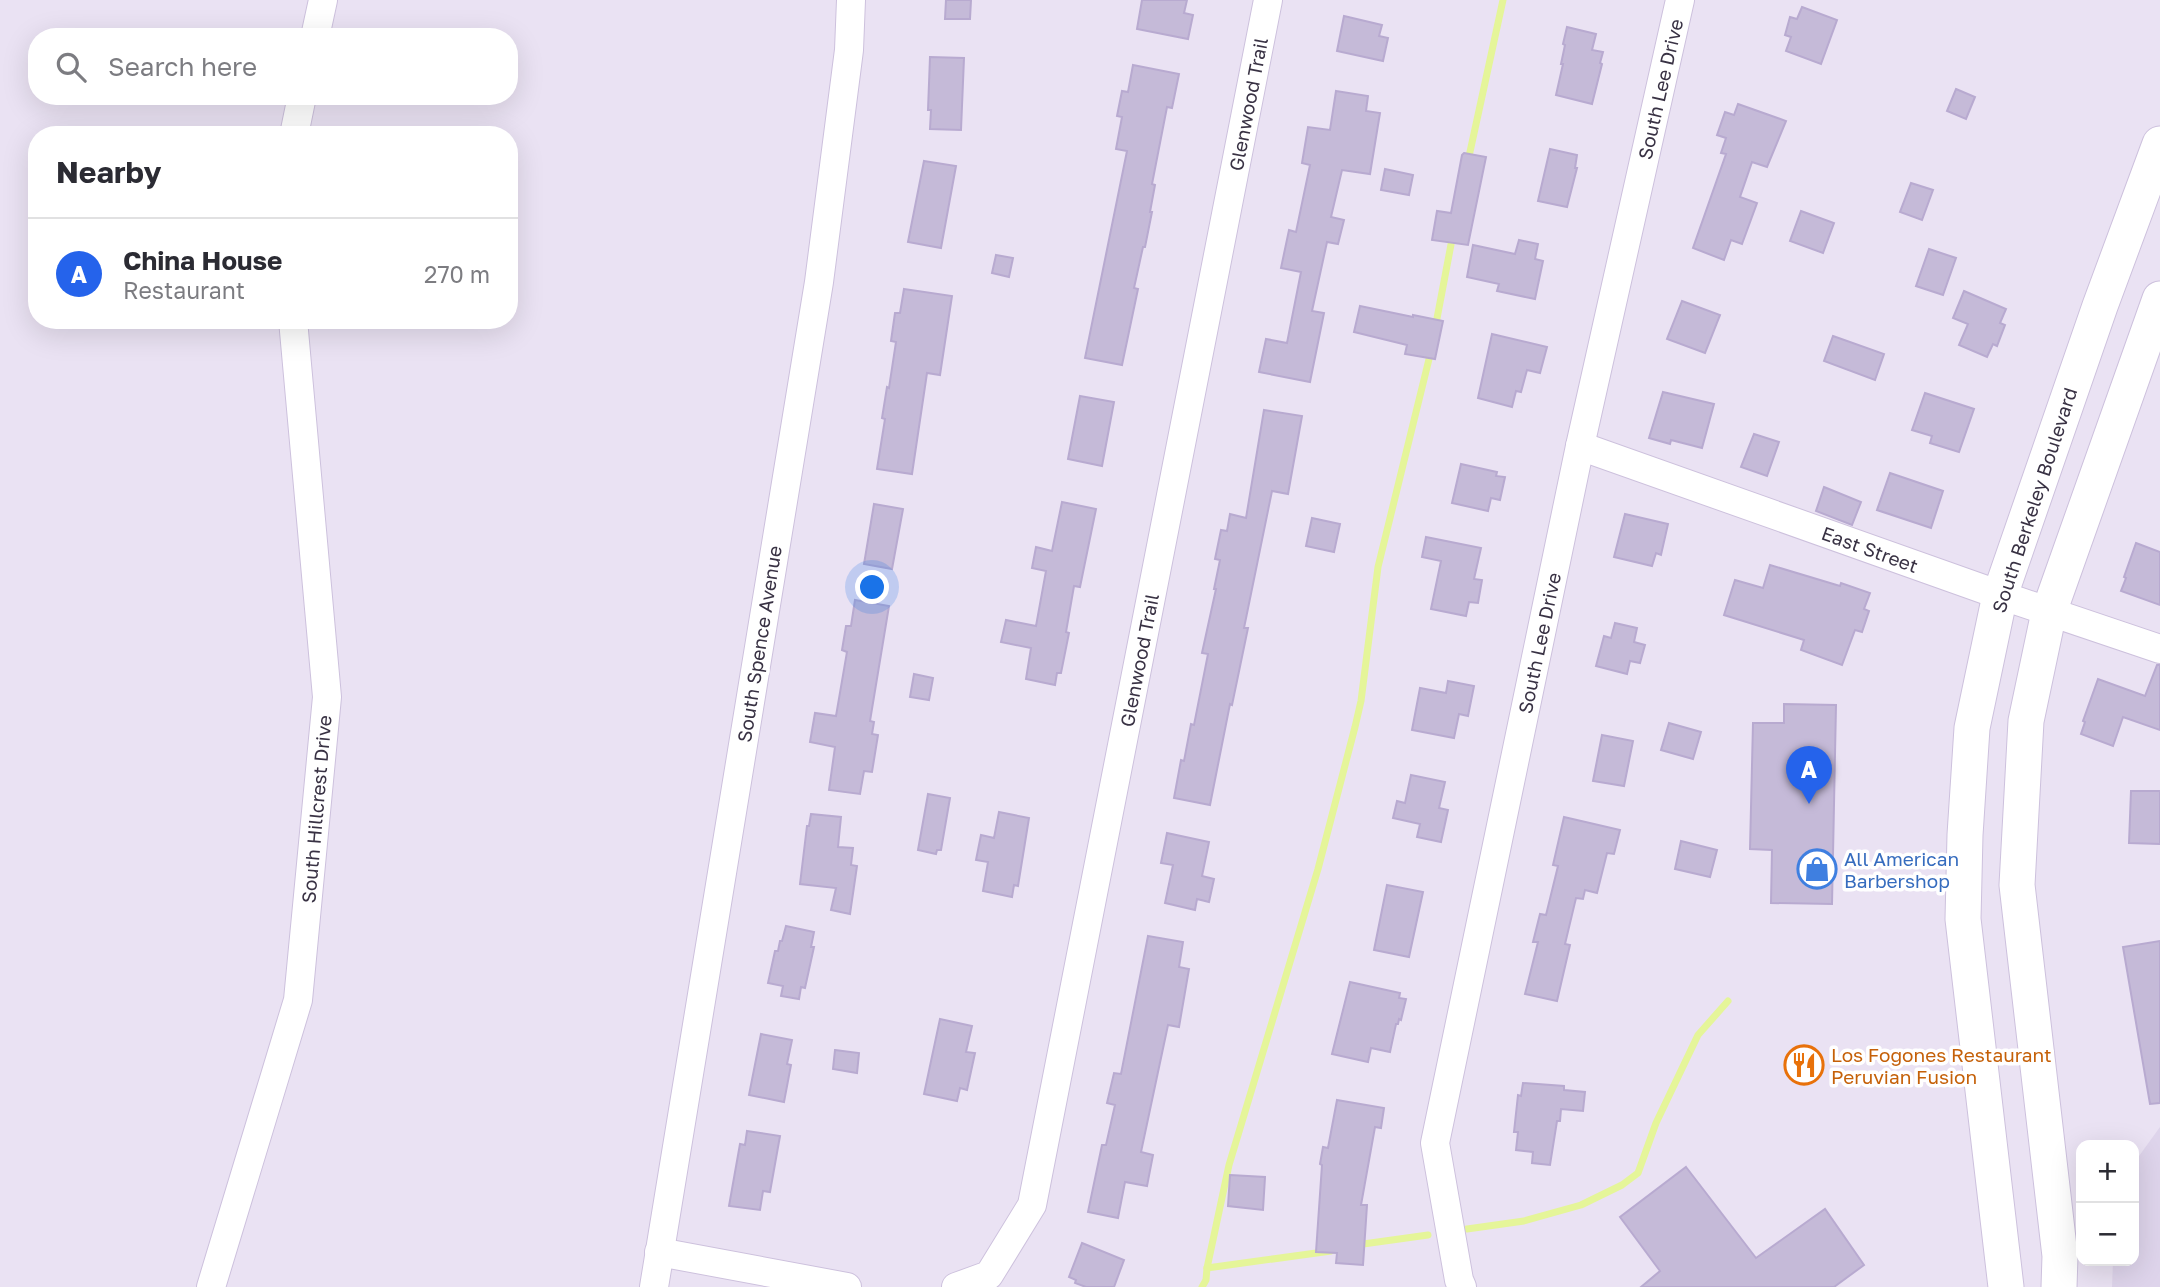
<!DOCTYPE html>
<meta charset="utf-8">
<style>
:root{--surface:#fff;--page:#f7f7f7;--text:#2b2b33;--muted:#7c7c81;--line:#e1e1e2;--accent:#2563eb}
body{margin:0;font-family:"Golos Text",sans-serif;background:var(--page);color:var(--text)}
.controls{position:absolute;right:21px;bottom:21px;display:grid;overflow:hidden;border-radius:14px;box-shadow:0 7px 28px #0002}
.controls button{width:63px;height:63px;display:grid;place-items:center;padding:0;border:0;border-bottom:2px solid var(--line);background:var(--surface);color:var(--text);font:35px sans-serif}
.you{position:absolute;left:873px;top:588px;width:24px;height:24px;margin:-18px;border:5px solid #fff;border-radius:50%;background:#1a73e8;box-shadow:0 0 0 10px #1a73e833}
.badge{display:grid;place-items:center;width:46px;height:46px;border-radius:50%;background:var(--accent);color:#fff;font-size:23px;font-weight:700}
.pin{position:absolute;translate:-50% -58px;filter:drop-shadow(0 2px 4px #0008)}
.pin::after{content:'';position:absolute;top:37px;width:24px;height:21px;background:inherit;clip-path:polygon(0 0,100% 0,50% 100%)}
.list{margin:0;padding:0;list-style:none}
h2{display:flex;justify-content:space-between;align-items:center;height:91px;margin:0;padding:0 28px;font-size:30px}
h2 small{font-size:23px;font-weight:400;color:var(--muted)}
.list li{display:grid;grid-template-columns:46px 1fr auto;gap:21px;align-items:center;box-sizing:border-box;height:112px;padding:0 28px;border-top:2px solid var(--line)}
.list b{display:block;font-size:26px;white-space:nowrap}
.list p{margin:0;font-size:23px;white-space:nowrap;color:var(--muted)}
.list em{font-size:23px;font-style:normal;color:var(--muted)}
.icon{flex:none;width:38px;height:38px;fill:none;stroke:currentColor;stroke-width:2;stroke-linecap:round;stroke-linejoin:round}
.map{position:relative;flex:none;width:2160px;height:1287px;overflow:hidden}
.search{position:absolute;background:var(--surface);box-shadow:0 7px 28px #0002;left:28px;top:28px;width:490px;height:77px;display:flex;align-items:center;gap:18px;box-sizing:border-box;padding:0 24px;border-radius:28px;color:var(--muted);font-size:26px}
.panel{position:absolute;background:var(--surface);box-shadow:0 7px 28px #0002;left:28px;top:126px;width:490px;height:203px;border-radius:28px}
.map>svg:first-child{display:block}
.residential{fill:#ded4eb}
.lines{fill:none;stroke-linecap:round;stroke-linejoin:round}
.stream{stroke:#e5f599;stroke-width:7}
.building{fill:#c5bad8;stroke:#b8aad0;stroke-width:2}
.minor-casing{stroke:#cdc1dd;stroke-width:30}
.tertiary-casing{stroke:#cdc1dd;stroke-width:37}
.minor{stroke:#fff;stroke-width:28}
.tertiary{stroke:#fff;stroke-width:35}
.labels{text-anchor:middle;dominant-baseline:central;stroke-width:7;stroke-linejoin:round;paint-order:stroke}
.street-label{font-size:19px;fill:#393244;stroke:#fff}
.shop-label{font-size:19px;fill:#366cbe;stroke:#fff;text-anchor:start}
.food-label{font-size:19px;fill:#c56008;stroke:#fff;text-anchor:start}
</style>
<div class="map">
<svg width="2160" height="1287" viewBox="0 0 2160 1287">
<rect width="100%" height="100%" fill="#eae2f3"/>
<!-- residential -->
<path class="residential" d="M 2160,1127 L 2160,1287 L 2112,1287 L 2113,1261 L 2134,1261 L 2134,1163 Z"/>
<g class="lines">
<!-- stream -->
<g class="stream">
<path d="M 1468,161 L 1503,0"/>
<path d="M 1435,329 L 1453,234"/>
<path d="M 1467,1229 L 1524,1221 L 1581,1205 L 1622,1185 L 1638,1173 L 1656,1123 L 1698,1035 L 1728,1001"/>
<path d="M 1356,1245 L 1428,1235"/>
<path d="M 1207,1268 L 1331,1251"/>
<path d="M 1202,1287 L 1206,1280 L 1207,1268 L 1229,1165 L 1318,869 L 1355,727 L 1361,701 L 1378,567 L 1431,351"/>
</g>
</g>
<!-- building -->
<g class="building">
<path d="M 946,0 L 971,0 L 970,19 L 945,19 Z"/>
<path d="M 1142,0 L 1187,0 L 1184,13 L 1193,15 L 1188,39 L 1137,29 Z"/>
<path d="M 1802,7 L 1837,20 L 1821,64 L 1786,51 L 1791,37 L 1785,35 L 1790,17 L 1797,19 Z"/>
<path d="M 1344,16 L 1382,25 L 1379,36 L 1388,38 L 1383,61 L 1337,51 Z"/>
<path d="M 1567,27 L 1596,34 L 1592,50 L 1603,52 L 1600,63 L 1602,64 L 1592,104 L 1556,95 L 1563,64 L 1561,64 L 1565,45 L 1563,44 Z"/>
<path d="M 930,57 L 964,58 L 961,130 L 930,129 L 931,110 L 928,110 Z"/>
<path d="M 1133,65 L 1179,74 L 1172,108 L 1167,107 L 1152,184 L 1155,185 L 1150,212 L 1152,212 L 1145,247 L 1143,247 L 1134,288 L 1138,289 L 1122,365 L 1085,358 L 1127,151 L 1116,149 L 1122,117 L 1117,116 L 1122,91 L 1128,92 Z"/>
<path d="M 1956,89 L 1975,97 L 1966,119 L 1947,111 Z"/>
<path d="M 1336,91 L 1368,96 L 1366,111 L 1380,113 L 1370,174 L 1342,170 L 1331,217 L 1344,220 L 1338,244 L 1327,242 L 1312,311 L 1324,313 L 1310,382 L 1259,372 L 1266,339 L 1287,343 L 1301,272 L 1281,268 L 1289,230 L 1296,232 L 1310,165 L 1302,163 L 1308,127 L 1330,130 Z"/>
<path d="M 1738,104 L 1786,121 L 1767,167 L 1752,162 L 1740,197 L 1757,203 L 1742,244 L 1731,240 L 1724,260 L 1693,248 L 1726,154 L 1721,153 L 1726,138 L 1717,135 L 1725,112 L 1734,115 Z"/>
<path d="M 1550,149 L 1577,155 L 1575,168 L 1577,168 L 1567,207 L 1538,201 Z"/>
<path d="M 1464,153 L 1486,157 L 1468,245 L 1432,240 L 1437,211 L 1451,213 L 1462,155 Z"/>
<path d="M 924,161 L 956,166 L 941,248 L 908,242 Z"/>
<path d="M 1385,169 L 1413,175 L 1409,195 L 1381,190 Z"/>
<path d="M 1911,183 L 1933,190 L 1922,220 L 1900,212 Z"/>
<path d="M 1801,211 L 1834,223 L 1823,253 L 1790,241 Z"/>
<path d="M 1519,240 L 1538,244 L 1535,259 L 1543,261 L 1535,299 L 1497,291 L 1499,284 L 1467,277 L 1473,245 L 1515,254 Z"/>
<path d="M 1929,249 L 1956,258 L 1943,295 L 1916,286 Z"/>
<path d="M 996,255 L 1013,258 L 1009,277 L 992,273 Z"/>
<path d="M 904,289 L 952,296 L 940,375 L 927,373 L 912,474 L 877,469 L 885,419 L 882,418 L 887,387 L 889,388 L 896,342 L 891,341 L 895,313 L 900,313 Z"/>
<path d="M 1964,291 L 2006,309 L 2000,323 L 2005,325 L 1997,346 L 1993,344 L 1987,357 L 1959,345 L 1968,324 L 1953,318 Z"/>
<path d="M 1682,301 L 1720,315 L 1705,353 L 1667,339 Z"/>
<path d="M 1360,306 L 1413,317 L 1413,315 L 1443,321 L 1435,359 L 1405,354 L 1407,345 L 1354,332 Z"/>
<path d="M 1492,334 L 1547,347 L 1540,373 L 1527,370 L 1521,392 L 1516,391 L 1512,407 L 1478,398 Z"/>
<path d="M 1833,336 L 1884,354 L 1875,380 L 1824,361 Z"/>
<path d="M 1663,392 L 1714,404 L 1702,448 L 1671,440 L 1670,444 L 1649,438 Z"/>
<path d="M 1925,393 L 1974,409 L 1959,452 L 1930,443 L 1932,436 L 1912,430 Z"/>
<path d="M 1080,396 L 1114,402 L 1102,466 L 1068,459 Z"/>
<path d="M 1264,410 L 1302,416 L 1288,494 L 1272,491 L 1244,628 L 1248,628 L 1232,705 L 1230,704 L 1210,805 L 1174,798 L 1181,760 L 1184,761 L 1191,724 L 1194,725 L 1208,654 L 1202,653 L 1216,589 L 1214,589 L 1220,560 L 1215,559 L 1221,530 L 1227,531 L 1230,514 L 1246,518 Z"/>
<path d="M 1754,434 L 1779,442 L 1767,476 L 1741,467 Z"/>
<path d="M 1461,464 L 1497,472 L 1496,476 L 1505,477 L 1500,500 L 1491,498 L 1488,511 L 1452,503 Z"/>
<path d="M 1890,473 L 1943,491 L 1931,528 L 1877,510 Z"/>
<path d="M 1824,487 L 1861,502 L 1852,525 L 1816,511 Z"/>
<path d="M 1062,502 L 1096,509 L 1080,587 L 1074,586 L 1066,632 L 1069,633 L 1061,673 L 1057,673 L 1055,685 L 1026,679 L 1031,648 L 1001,642 L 1006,620 L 1036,626 L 1046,571 L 1032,568 L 1036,547 L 1052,551 Z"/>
<path d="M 874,504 L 903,509 L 892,569 L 864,564 Z"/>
<path d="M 1625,514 L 1668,524 L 1661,555 L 1656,553 L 1652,566 L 1614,557 Z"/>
<path d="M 1312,518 L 1340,524 L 1334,552 L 1306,546 Z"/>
<path d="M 1426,537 L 1481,548 L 1474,579 L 1482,580 L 1478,603 L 1469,602 L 1466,616 L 1431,609 L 1441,561 L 1422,557 Z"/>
<path d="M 2136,543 L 2160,552 L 2160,605 L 2121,591 L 2126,578 L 2124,577 Z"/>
<path d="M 1770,565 L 1840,586 L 1841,583 L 1870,593 L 1864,609 L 1869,611 L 1862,632 L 1855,630 L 1842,665 L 1801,650 L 1804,640 L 1724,615 L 1735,580 L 1763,588 Z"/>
<path d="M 855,600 L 889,606 L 870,721 L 874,722 L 872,734 L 878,735 L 872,772 L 864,771 L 860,794 L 829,790 L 835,747 L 810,742 L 815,713 L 836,716 L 847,652 L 842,650 L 846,626 L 851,626 Z"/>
<path d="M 1615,623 L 1637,628 L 1634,642 L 1645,645 L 1640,663 L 1630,661 L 1627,674 L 1596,666 L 1604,636 L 1611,638 Z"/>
<path d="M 2157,665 L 2160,665 L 2160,730 L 2123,717 L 2113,746 L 2081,734 L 2085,722 L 2083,721 L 2098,679 L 2145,696 Z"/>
<path d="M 914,674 L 933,678 L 929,700 L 910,697 Z"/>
<path d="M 1448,681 L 1474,686 L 1468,716 L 1459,714 L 1454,738 L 1412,730 L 1420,688 L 1446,693 Z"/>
<path d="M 1784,704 L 1836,705 L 1832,904 L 1771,903 L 1772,850 L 1750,849 L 1753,723 L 1784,723 Z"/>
<path d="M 1669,723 L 1701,732 L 1693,759 L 1661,750 Z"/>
<path d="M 1602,735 L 1633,741 L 1624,786 L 1593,781 Z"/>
<path d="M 1411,775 L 1445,782 L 1439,808 L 1448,810 L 1441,842 L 1417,837 L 1420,824 L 1393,818 L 1397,801 L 1405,803 Z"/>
<path d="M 2131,791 L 2160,791 L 2160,844 L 2129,843 Z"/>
<path d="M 928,794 L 950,798 L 941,850 L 937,850 L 936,854 L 918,850 Z"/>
<path d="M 999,812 L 1029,818 L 1018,886 L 1014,885 L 1012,897 L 983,891 L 988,862 L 976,860 L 981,835 L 994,838 Z"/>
<path d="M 811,814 L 841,817 L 838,847 L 853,848 L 851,865 L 857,866 L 850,914 L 831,910 L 836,888 L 800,884 L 807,826 L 809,826 Z"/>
<path d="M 1564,817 L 1620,830 L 1614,854 L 1607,853 L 1597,893 L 1585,890 L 1583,899 L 1576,898 L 1565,944 L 1570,945 L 1557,1001 L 1525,994 L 1538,942 L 1533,942 L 1540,914 L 1546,915 L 1558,866 L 1553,865 Z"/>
<path d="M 1167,833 L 1209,842 L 1202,876 L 1214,879 L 1209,902 L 1197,899 L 1195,910 L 1165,903 L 1173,865 L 1161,863 Z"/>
<path d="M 1681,841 L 1717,850 L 1710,877 L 1675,869 Z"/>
<path d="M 1387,885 L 1423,892 L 1409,957 L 1374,950 Z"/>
<path d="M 786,926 L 814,932 L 811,947 L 814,947 L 805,988 L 801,987 L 799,999 L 781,996 L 783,986 L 768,983 L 775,951 L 778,951 L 780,941 L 782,941 Z"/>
<path d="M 1148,936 L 1183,942 L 1179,967 L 1189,969 L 1179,1027 L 1168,1025 L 1141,1152 L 1153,1155 L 1147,1186 L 1125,1182 L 1118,1218 L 1088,1212 L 1102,1145 L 1106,1145 L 1115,1105 L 1107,1103 L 1114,1073 L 1121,1074 Z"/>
<path d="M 2160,941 L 2160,1103 L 2150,1104 L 2123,947 Z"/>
<path d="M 1350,982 L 1400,993 L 1399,998 L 1406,999 L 1401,1020 L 1399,1019 L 1398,1024 L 1396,1024 L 1390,1052 L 1371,1048 L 1368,1062 L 1332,1054 Z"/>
<path d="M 940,1019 L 972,1026 L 966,1052 L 975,1053 L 967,1090 L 960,1088 L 957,1101 L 924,1094 Z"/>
<path d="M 761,1034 L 792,1040 L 787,1064 L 791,1065 L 784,1102 L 749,1095 Z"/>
<path d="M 835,1050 L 859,1053 L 857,1073 L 833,1069 Z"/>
<path d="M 1523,1083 L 1564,1086 L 1564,1090 L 1585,1092 L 1583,1111 L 1561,1109 L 1560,1121 L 1557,1121 L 1550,1165 L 1532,1163 L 1533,1152 L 1516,1150 L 1518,1132 L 1514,1132 L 1518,1095 L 1521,1096 Z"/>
<path d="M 1337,1100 L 1384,1108 L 1381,1128 L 1375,1127 L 1361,1205 L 1367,1205 L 1363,1265 L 1336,1263 L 1337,1253 L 1316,1252 L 1322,1165 L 1320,1164 L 1323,1147 L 1328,1148 Z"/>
<path d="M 747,1131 L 780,1136 L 770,1192 L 763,1191 L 760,1210 L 729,1206 L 740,1144 L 745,1145 Z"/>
<path d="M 1686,1167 L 1756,1258 L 1825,1209 L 1864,1265 L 1834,1287 L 1641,1287 L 1660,1271 L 1620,1217 Z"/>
<path d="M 1230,1175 L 1265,1177 L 1263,1210 L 1228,1206 Z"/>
<path d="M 1082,1243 L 1124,1260 L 1114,1287 L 1086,1287 L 1075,1283 L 1076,1280 L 1069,1277 Z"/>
</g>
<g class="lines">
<!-- minor casing -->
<g class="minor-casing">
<g id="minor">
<path d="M 315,37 L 323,0"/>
<path d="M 294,135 L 302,96"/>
<path d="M 1580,446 L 2000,595 L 2160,649"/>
<path d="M 659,1252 L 847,1287"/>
<path d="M 211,1287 L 298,1000 L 327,697 L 293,320"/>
<path d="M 654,1287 L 819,282 L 849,50 L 851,0"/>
<path d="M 956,1287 L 989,1275 L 1032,1205 L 1268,0"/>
<path d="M 1462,1287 L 1459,1280 L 1435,1143 L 1580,446 L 1680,0"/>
</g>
</g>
<!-- tertiary casing -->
<g class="tertiary-casing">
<g id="tertiary">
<path d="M 2006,1287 L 1963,919 L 1965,835 L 1972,728 L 2000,595 L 2100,306 L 2160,144"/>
<path d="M 2059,1287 L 2060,1256 L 2017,885 L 2026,721 L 2049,612 L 2160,299"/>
</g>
</g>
<!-- minor -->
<use href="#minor" class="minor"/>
<!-- tertiary -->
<use href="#tertiary" class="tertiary"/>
</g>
<!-- icons -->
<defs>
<g id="shop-ring" transform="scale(2.0125)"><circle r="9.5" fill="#fff" stroke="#3f7fe0" stroke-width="1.5"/><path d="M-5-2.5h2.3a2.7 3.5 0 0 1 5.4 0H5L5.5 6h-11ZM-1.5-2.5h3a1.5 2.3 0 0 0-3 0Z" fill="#3f7fe0"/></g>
<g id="restaurant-ring" transform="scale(2.0125)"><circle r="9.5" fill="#fff" stroke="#e8710a" stroke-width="1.5"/><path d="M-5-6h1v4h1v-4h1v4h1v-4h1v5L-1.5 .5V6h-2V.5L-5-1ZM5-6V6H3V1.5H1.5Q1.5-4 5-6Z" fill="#e8710a"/></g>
</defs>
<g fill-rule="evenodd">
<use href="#shop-ring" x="1817" y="869"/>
<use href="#restaurant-ring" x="1804" y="1065"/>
</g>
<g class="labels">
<!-- street labels -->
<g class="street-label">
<text transform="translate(1660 89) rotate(-77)">South Lee Drive</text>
<text transform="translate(1248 104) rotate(-79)">Glenwood Trail</text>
<text transform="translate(2034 500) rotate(-72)">South Berkeley Boulevard</text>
<text transform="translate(1870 549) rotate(20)">East Street</text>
<text transform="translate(1539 643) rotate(-78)">South Lee Drive</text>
<text transform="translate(759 644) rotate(-81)">South Spence Avenue</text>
<text transform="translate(1139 660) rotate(-79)">Glenwood Trail</text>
<text transform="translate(316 809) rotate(-85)">South Hillcrest Drive</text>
</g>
<!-- shop labels -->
<g class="shop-label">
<text x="1844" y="858">All American<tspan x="1844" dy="22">Barbershop</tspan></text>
</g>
<!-- food labels -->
<g class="food-label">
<text x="1831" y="1054">Los Fogones Restaurant<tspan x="1831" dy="22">Peruvian Fusion</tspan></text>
</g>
</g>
</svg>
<div class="controls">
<button>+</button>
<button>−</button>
</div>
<div class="you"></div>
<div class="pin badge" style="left:1809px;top:804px">A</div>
<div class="search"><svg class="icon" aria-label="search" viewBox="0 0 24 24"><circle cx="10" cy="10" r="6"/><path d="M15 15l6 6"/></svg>Search here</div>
<section class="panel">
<h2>Nearby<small></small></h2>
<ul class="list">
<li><span class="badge">A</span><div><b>China House</b><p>Restaurant</p></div><em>270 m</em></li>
</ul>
</section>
</div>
